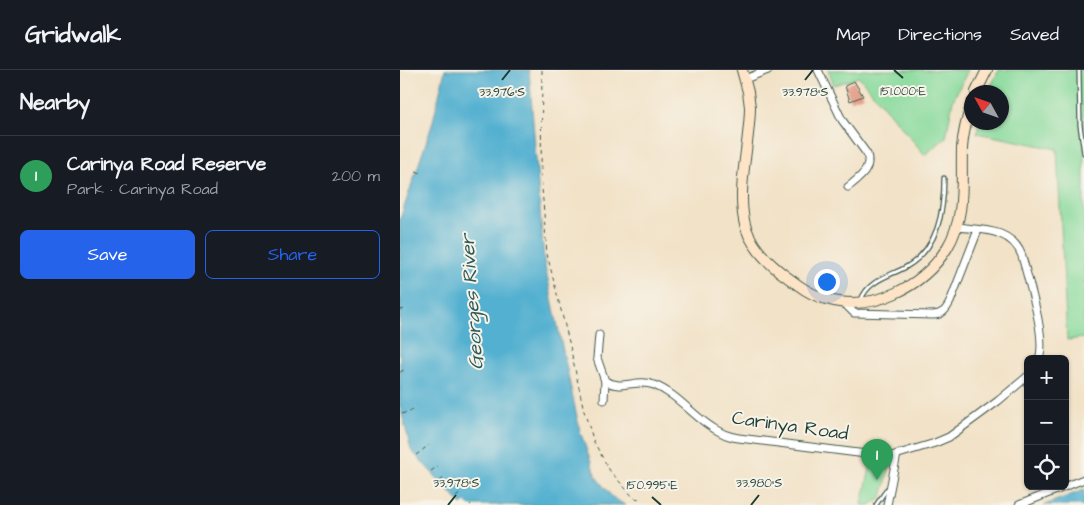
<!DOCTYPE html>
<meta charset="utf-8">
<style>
:root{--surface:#171b24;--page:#20242c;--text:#f1f3f6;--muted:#9ea1a6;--line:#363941;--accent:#2563eb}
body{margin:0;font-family:"Architects Daughter",sans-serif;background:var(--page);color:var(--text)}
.controls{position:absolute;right:15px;bottom:15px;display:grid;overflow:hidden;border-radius:8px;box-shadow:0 1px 4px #0004}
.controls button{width:45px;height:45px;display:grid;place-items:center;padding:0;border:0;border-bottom:1px solid var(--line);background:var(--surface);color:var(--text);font:25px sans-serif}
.compass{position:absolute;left:564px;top:15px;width:45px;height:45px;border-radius:50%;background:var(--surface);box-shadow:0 1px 4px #0004;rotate:310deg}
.you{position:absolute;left:426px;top:211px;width:18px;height:18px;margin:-12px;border:4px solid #fff;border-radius:50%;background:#1a73e8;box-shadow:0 0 0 8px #1a73e833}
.badge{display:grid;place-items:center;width:32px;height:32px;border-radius:50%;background:var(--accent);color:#fff;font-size:16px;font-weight:700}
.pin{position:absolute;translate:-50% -41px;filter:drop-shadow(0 1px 2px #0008)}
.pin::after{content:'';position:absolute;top:26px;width:18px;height:15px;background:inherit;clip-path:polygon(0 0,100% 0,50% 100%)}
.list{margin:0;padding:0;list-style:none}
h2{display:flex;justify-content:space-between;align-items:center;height:65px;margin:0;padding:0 20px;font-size:21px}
h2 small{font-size:16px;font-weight:400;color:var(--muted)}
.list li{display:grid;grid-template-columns:32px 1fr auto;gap:15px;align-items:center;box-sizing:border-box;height:80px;padding:0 20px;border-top:1px solid var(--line)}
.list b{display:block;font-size:19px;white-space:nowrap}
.list p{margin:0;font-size:16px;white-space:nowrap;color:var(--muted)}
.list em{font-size:16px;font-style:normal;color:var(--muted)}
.actions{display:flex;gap:10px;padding:15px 20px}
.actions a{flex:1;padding:11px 0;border:1px solid var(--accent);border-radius:8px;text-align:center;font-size:18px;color:var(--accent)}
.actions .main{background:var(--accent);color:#fff}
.icon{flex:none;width:28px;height:28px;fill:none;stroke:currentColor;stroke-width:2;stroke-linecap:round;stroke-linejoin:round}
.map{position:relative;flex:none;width:684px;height:435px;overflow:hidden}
header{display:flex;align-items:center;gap:30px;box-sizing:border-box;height:70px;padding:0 25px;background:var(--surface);border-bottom:1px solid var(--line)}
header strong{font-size:24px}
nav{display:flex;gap:28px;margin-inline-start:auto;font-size:18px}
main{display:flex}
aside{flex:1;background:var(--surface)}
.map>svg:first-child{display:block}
.green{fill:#88da9c;stroke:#548c68}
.water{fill:#52b0d0;stroke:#387682}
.building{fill:#df8f78}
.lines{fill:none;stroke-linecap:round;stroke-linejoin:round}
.lane-casing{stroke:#3f564a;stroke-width:5.5}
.street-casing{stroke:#3f564a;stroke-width:9}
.secondary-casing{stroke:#3f564a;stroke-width:12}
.path{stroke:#3f564a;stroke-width:1;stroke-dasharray:4 4;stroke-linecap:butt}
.lane{stroke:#fff;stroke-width:3}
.street{stroke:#fff;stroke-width:7}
.secondary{stroke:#fee4c6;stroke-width:10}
.ticks{fill:none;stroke:#1f3d34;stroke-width:2}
.labels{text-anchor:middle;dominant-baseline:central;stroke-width:4;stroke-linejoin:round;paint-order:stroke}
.street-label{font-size:19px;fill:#1f3d34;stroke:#f7f3e8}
.water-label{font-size:20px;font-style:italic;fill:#2c5a5b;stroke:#f7f3e8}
.ticks-label{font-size:12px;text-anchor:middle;fill:#1f3d34;stroke:#f7f3e8;stroke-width:4;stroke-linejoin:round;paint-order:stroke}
</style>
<header>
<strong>Gridwalk</strong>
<nav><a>Map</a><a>Directions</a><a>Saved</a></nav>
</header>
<main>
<aside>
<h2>Nearby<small></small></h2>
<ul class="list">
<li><span class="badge" style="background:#2e9e5b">1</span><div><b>Carinya Road Reserve</b><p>Park · Carinya Road</p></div><em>200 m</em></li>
</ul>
<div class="actions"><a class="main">Save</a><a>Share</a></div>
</aside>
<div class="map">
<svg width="684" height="435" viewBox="0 0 684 435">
<rect width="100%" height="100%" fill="#f7f3e8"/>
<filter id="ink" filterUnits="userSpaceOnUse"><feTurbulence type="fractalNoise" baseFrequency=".02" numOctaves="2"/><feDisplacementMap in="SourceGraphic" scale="10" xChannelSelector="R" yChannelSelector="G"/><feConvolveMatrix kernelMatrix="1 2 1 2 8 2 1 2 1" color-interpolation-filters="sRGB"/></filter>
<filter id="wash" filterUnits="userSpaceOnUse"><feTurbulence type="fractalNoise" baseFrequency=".0096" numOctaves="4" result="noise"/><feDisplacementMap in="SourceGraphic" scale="20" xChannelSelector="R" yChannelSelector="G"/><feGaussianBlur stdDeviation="1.12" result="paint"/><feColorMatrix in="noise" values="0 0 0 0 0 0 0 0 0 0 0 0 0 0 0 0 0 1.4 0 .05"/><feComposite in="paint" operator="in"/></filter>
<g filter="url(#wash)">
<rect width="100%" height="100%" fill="#f2e2c7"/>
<!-- green -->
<g class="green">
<path d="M 428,0 L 568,0 L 553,30 L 546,67 L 525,85 L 459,7 L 434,15 Z"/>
<path d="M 599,0 L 684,0 L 684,268 L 667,270 L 657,79 L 577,63 L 579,53 L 602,52 L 602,22 L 588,22 Z"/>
<path d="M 472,389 L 491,393 L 482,427 L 470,435 L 462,435 Z"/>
</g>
<!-- water -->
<g class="water">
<path d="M 45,0 L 129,0 L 144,191 L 180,361 L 196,407 L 212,427 L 225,435 L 68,435 L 65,432 L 62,435 L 11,380 L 0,336 L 0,149 L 32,55 Z"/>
<path d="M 684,420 L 684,435 L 644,435 Z"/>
</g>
<g id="blocks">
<!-- building -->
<path class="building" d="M 454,11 L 463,26 L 450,31 L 445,16 Z"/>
</g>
</g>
<g filter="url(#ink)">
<use href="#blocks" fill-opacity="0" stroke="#3f564a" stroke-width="1"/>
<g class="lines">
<!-- lane casing -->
<g class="lane-casing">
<g id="lane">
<path d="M 679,0 L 680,55 L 684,83"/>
<path d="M 461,230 C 468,210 490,206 506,197 C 538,179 544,142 544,108"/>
<path d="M 476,435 L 487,419"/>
</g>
</g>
<!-- street casing -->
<g class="street-casing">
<g id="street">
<path d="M 418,0 L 442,50 L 467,84 C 472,100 459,108 448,117"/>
<path d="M 345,9 L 368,0"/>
<path d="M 557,157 C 581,160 612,158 622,186 C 628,210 647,267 639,289"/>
<path d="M 444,233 L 454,243 L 533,245 C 542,245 546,240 550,232 L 578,160"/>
<path d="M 199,265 L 197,288 L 205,311 C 223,321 236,308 254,315 C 280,325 295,350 320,362 C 328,367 337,368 347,369 L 482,386 L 492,386 L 535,373 L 549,367 L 598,331 L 628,306"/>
<path d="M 204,330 L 205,311"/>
<path d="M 487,435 L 497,384"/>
<path d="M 619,435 L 684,409"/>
</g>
</g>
<!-- secondary casing -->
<g class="secondary-casing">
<g id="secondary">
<path d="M 342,0 L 348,22 L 350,37 C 350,73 335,124 346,158 C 353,179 369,194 387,207 C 399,216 411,225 426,229 C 472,243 523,217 547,178 C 566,147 561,112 562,78 C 563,63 567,48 572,33"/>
<path d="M 576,22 L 587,0"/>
</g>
</g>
<!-- path -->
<g class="path">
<path d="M 142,0 L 141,104 L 147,184 L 170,276 L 184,341 L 194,372 L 210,401 L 234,428 L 241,429"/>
<path d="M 16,101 L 21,103"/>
<path d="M 0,240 L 5,239"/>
<path d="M 0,302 L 6,299"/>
<path d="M 2,344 L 14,339"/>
<path d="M 16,385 L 29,375"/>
<path d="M 31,401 L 38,396"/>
<path d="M 40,411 L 45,407"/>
<path d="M 56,427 L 61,423"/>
<path d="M 70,435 L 71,434"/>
</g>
<!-- lane -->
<use href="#lane" class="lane"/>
<!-- street -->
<use href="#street" class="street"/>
<!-- secondary -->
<use href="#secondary" class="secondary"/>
</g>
</g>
<!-- ticks -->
<path class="ticks" d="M 494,0 L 503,8M 102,10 L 110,0M 405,10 L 413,0M 252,427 L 261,435M 48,435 L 56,425M 351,435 L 359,425"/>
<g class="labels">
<!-- street labels -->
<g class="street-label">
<text transform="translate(390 356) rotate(8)">Carinya Road</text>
</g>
<!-- water labels -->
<g class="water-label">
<text transform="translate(72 232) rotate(-94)">Georges River</text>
</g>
</g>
<g class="ticks-label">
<text x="503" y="25">151.000°E</text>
<text x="102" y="26">33.976°S</text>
<text x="405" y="26">33.978°S</text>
<text x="56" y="417">33.978°S</text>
<text x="359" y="417">33.980°S</text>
<text x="252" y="419">150.995°E</text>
</g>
</svg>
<div class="controls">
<button>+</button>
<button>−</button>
<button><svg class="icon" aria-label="locate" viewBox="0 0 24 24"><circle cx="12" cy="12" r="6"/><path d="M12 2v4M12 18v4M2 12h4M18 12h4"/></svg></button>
</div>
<svg class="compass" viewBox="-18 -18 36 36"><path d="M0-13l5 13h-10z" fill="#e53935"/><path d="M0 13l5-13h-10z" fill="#9ea1a6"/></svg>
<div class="you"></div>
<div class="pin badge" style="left:477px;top:410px;background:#2e9e5b">1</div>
</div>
</main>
